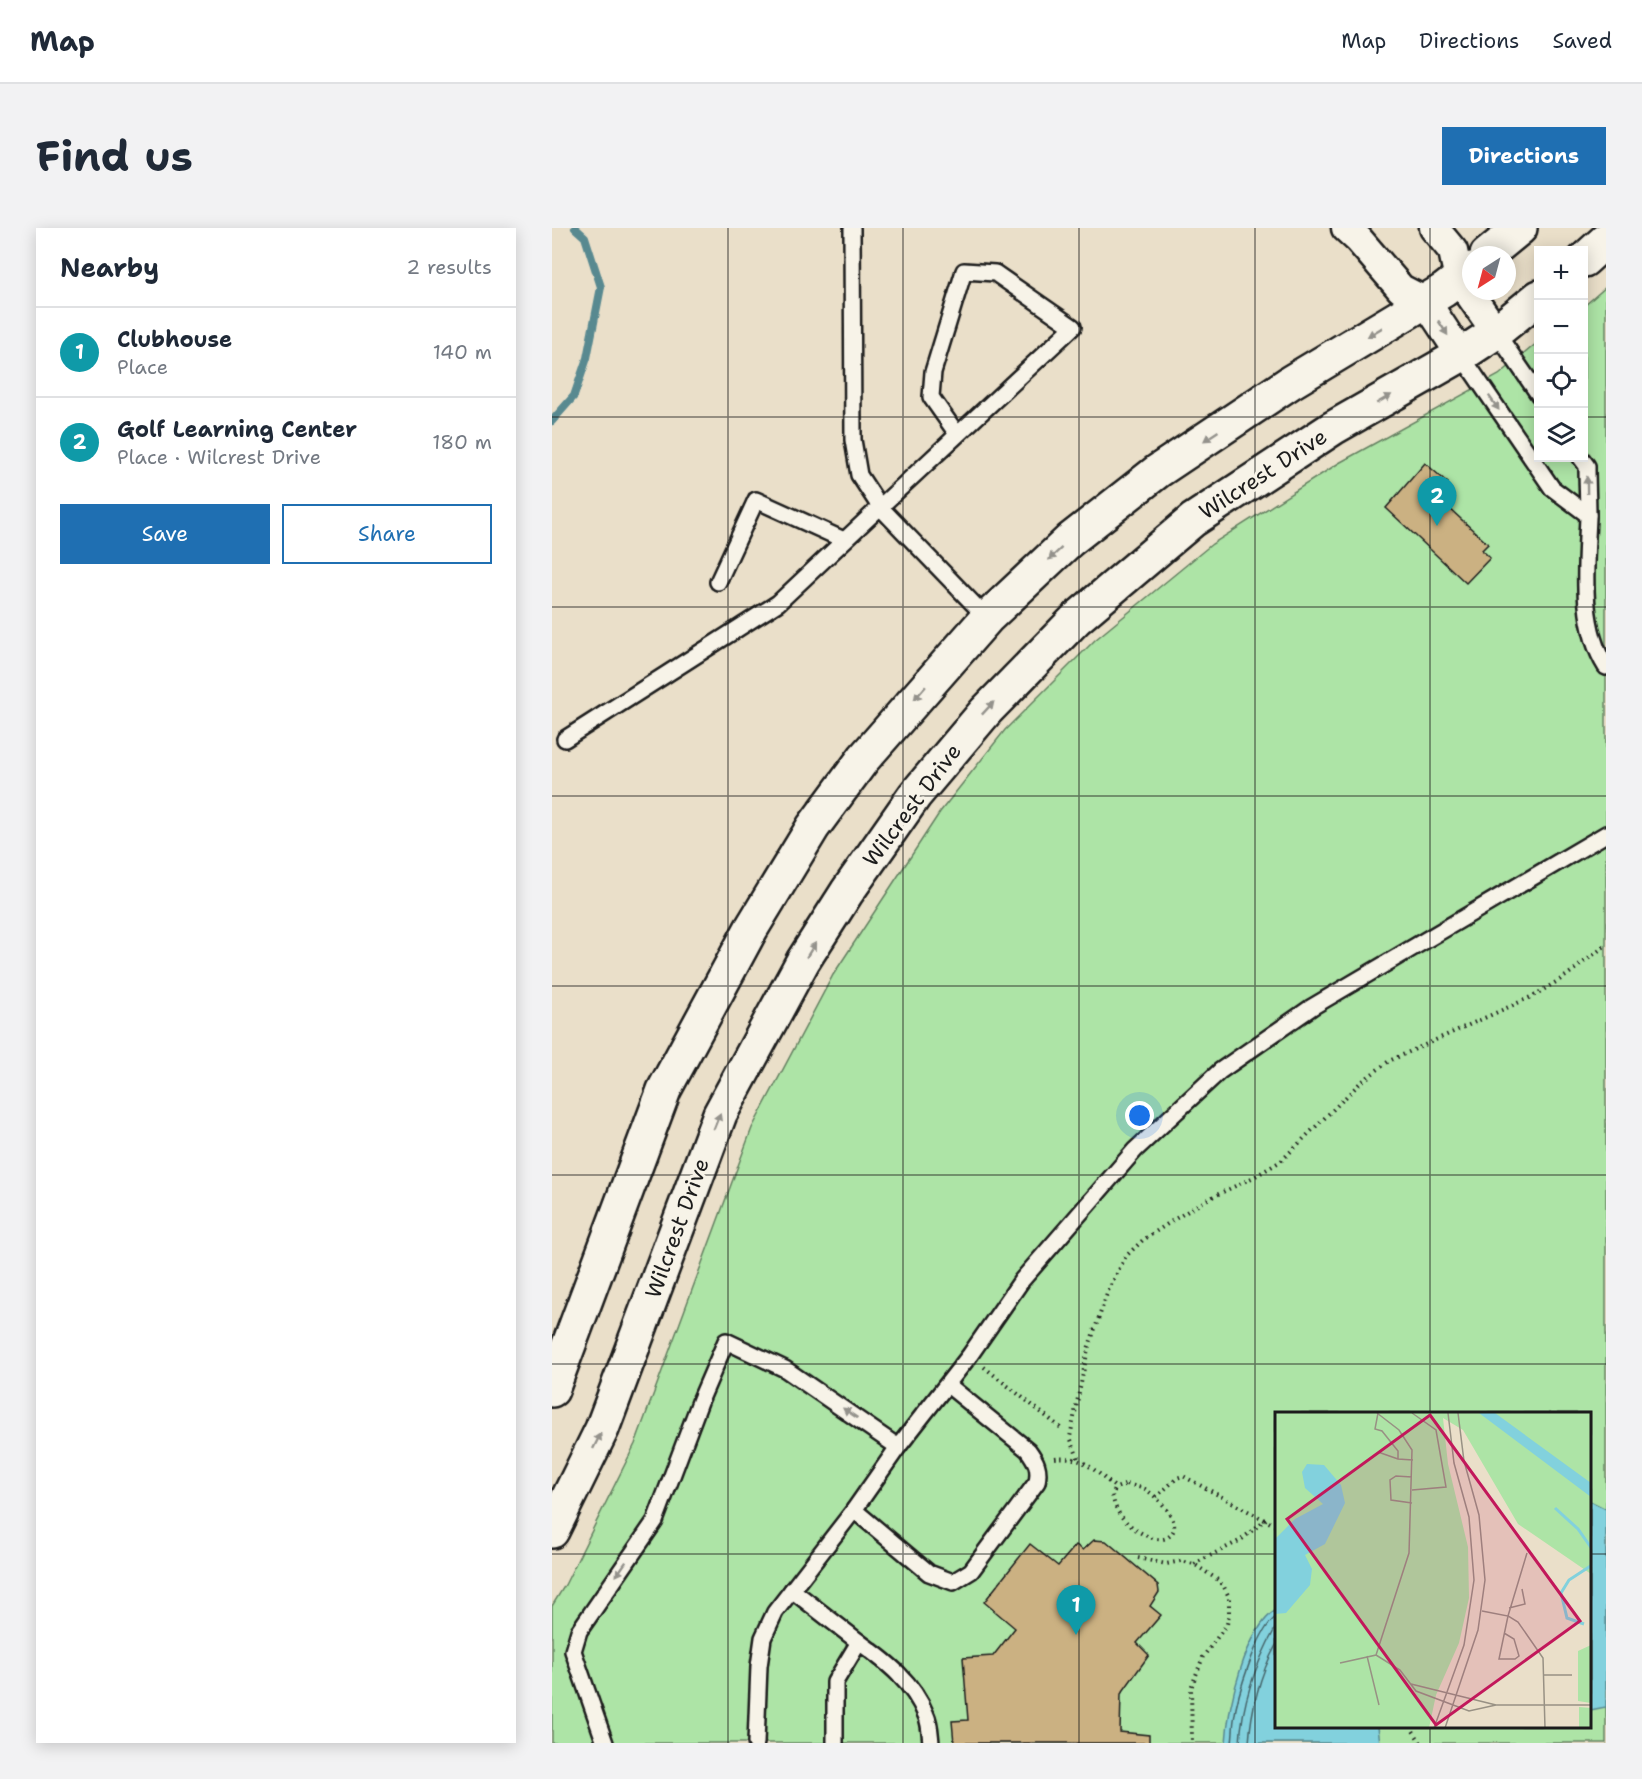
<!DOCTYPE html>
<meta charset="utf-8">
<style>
:root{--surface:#fff;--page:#f2f2f3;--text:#1f2937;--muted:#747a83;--line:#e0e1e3;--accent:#1f6fb2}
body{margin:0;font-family:"Shantell Sans",sans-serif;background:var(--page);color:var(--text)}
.controls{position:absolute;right:18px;top:18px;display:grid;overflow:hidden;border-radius:0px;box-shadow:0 3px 15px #0003}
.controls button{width:54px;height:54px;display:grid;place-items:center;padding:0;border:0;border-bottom:2px solid var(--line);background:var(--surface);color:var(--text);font:30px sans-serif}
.compass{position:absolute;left:910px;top:18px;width:54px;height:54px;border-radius:50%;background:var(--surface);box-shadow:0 3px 15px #0003;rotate:216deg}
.you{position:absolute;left:588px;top:888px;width:21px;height:21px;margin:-15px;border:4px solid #fff;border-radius:50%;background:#1a73e8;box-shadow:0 0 0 9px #1a73e833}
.badge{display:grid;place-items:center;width:39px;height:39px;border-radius:50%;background:var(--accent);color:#fff;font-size:20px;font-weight:700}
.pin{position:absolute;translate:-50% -50px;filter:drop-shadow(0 2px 3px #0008)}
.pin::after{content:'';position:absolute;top:32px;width:21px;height:18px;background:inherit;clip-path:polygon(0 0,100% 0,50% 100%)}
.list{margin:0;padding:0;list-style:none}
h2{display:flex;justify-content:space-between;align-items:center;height:78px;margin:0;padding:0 24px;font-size:26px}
h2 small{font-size:20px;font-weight:400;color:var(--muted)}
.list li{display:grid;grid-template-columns:39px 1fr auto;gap:18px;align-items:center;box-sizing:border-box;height:90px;padding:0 24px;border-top:2px solid var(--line)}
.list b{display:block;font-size:22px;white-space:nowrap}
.list p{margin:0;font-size:20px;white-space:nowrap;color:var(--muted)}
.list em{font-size:20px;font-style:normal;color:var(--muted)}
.actions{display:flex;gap:12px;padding:18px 24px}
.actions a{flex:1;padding:14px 0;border:2px solid var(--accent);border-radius:0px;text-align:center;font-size:21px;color:var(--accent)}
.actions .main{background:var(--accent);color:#fff}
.icon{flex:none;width:33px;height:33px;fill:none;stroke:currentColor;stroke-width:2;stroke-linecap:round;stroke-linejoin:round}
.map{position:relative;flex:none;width:1054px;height:1515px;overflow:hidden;border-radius:0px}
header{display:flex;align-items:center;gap:36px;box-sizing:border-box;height:84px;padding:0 30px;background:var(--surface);border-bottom:2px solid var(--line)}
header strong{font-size:28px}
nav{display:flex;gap:33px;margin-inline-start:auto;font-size:21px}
.intro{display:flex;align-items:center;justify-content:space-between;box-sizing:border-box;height:144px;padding:0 36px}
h1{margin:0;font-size:42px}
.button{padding:15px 27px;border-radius:0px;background:var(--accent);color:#fff;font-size:21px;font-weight:700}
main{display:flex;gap:36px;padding:0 36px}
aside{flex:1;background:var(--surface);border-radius:0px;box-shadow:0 3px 15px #0003}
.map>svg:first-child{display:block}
.green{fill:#ade4a6;stroke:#648061;stroke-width:1.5;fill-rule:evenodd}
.water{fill:#82d1dd;stroke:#598990;stroke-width:1.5}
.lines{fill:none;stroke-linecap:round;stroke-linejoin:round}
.shore{stroke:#456469;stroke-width:1.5}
.stream{stroke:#598990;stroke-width:8}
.building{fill:#cbb182;stroke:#1c1c1c;stroke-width:1.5}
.service-casing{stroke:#1c1c1c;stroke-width:20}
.minor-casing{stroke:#1c1c1c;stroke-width:33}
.secondary-casing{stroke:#1c1c1c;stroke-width:38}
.path{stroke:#1c1c1c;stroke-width:4;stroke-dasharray:1.5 4.5;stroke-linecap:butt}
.service{stroke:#f7f3e8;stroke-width:15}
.minor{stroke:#f7f3e8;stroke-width:28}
.secondary{stroke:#f7f3e8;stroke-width:33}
.oneway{fill:#94928c}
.grid{fill:none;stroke:#1c1c1c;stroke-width:1.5;stroke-opacity:0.55}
.labels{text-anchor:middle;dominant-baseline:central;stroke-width:6;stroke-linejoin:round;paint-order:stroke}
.street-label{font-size:22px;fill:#1c1c1c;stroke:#f7f3e8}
.inset-river{fill:none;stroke:#82d1dd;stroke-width:3}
.inset-road{fill:none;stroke:#989184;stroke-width:1.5}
.view{fill:#c2185b;fill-opacity:0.15;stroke:#c2185b;stroke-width:3}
.inset-edge{fill:none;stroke:#1c1c1c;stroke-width:3}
</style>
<header>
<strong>Map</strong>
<nav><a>Map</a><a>Directions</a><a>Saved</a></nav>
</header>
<div class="intro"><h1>Find us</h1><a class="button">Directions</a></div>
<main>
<aside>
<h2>Nearby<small>2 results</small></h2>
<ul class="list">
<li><span class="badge" style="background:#0f9aa8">1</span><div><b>Clubhouse</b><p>Place</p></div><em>140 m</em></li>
<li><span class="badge" style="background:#0f9aa8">2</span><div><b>Golf Learning Center</b><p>Place · Wilcrest Drive</p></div><em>180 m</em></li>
</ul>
<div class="actions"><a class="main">Save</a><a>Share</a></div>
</aside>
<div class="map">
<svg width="1054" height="1515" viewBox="0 0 1054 1515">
<rect width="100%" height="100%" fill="#eadfc9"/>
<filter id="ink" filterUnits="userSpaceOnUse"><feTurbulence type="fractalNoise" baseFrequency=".0167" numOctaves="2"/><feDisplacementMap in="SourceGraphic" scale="12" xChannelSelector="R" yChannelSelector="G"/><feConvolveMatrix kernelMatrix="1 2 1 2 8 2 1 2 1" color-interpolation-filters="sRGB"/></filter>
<g filter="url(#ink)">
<!-- green -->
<path class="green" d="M 1054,59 L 1054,1515 L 0,1515 L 0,1378 L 13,1357 L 83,1216 L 200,900 L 281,747 L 388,584 L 453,502 L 543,412 L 660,316 L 787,235 L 947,147 L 986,114 L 987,230 L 1032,230 L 1032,78 ZM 724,1185 L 1038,1185 L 1038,1498 L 724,1498 Z"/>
<!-- water -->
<g class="water">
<path d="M 1038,1273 L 1054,1281 L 1054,1479 L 1038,1482 Z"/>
<path d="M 724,1382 L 724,1498 L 826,1499 L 828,1515 L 674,1515 C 676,1479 693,1402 724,1382 Z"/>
</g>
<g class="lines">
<!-- shore -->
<g class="shore">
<path d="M 680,1515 C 681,1507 681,1499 682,1492 C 685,1468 705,1402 724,1389"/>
<path d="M 688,1515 C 690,1474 704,1435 724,1399"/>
<path d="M 697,1515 C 699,1482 708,1446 724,1417"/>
</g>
<!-- stream -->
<path class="stream" d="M 0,193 L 22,168 L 35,130 L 49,59 L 33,9 L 23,0"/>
</g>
<!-- building -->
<g class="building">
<path d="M 873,235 L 896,255 L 884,268 L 936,316 L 930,322 L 938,330 L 914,355 L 834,280 Z"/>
<path d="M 542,1312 L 554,1313 L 606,1357 L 607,1364 L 598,1378 L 609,1387 L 585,1415 L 597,1427 L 569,1466 L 568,1504 L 597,1507 L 597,1515 L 402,1515 L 400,1493 L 416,1492 L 411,1430 L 441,1428 L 463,1400 L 432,1374 L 478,1316 L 506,1338 L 524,1317 L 531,1322 Z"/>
</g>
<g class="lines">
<!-- service casing -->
<g class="service-casing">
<g id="service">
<path d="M 944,104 L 987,167"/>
<path d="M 909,127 L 1000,260 L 1036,287"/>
<path d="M 405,206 L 379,169 L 381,144 L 412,43 L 443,45 L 521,99 L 328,279 L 435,390"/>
<path d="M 1029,230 L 1035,238 C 1035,255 1036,272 1036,289 C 1034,338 1027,396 1054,439"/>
<path d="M 166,354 L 204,272 L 292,312"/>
<path d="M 13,511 L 226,375 L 328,279 L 307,247 L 301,212 L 300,0"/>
<path d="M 302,1282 L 377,1345 L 401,1354 L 419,1343 L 485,1254 C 488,1240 484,1233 476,1222 L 396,1157"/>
<path d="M 240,1362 L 307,1414 L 283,1454 L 283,1515"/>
<path d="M 307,1414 C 335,1434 361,1454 374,1487 C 378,1495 378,1506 379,1515"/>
<path d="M 53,1515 L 21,1423 L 27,1403 L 103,1293 L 149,1171 L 174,1113 L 233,1141 L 346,1219"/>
<path d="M 204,1515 L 207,1438 L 211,1410 L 223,1384 L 302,1282 L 346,1219 L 418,1127 L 470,1052 L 583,922 L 668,843 L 760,779 L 1054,606"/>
</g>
</g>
<!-- minor casing -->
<g class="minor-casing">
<g id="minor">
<path d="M 794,0 L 807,12 L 849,61 L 874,74 L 909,127"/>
<path d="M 882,0 L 901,23 L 907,51 L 944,104"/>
</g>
</g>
<!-- secondary casing -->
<g class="secondary-casing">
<g id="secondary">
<path d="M 935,27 L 968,0"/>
<path d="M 1032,32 L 1054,12"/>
<path d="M 0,1162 L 112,862 L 199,701 L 261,599 L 312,530 L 435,390 L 518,312 L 606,243 L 739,154 L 892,62 L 919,41"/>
<path d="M 0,1303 L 50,1201 L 168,886 L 251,733 L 295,664 L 363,567 L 434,483 L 524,391 L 641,292 L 781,200 L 909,127 L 944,104 L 987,69"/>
</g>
</g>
<!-- path -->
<g class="path">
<path d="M 432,1139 L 509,1200"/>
<path d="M 503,1230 C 530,1226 544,1244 564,1260"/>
<path d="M 526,1230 L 518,1209 L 536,1121 L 556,1063 L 574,1028 L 591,1012 L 623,991 L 654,972 L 702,949 L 729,933 L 808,855 L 837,833 L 981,768 L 1014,748 L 1054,717"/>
<path d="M 575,1256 C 581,1258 587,1259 593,1261 C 603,1267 630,1292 620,1305 C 609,1322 578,1300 569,1288 C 564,1282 562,1275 560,1267 L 564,1260 Z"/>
<path d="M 604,1269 L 625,1250 L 631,1248 L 724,1298"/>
<path d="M 586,1330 L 614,1336 L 629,1333 L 642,1336 L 666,1352 L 672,1359 L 677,1369 L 677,1387 L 675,1396 L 651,1429 L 639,1460 L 640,1515"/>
<path d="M 642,1336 L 689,1312 L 714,1291"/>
<path d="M 858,1498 L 869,1515"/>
</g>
<!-- service -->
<use href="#service" class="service"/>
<!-- minor -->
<use href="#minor" class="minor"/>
<!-- secondary -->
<use href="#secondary" class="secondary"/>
</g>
<!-- one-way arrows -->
<defs><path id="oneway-solid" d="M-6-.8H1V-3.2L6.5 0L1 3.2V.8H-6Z" transform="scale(1.5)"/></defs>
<g class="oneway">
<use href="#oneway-solid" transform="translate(891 100) rotate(57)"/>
<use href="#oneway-solid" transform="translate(823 104) rotate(149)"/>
<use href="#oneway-solid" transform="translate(832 171) rotate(-30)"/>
<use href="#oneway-solid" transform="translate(942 175) rotate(55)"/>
<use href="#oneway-solid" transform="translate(659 208) rotate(146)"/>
<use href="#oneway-solid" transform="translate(1035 257) rotate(-91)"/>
<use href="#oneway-solid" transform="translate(503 326) rotate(137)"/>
<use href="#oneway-solid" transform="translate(368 465) rotate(131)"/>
<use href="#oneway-solid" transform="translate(436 480) rotate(-47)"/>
<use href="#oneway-solid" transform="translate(259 722) rotate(-58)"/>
<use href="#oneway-solid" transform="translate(165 893) rotate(-68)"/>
<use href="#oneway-solid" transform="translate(298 1185) rotate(-146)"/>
<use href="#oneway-solid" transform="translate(45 1213) rotate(-64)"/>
<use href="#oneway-solid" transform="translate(69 1341) rotate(125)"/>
</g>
</g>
<!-- grid -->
<path class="grid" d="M 176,0 L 176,1515M 351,0 L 351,1515M 527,0 L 527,1515M 703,0 L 703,1515M 878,0 L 878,1185M 0,189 L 987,189M 1032,189 L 1054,189M 0,379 L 1054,379M 0,568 L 1054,568M 0,758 L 1054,758M 0,947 L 1054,947M 0,1136 L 1054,1136M 0,1326 L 724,1326M 1038,1326 L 1054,1326M 878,1498 L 878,1515"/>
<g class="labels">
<!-- street labels -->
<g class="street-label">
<text transform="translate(711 246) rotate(-33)">Wilcrest Drive</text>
<text transform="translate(360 577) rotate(-53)">Wilcrest Drive</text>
<text transform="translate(125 1000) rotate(-70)">Wilcrest Drive</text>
</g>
</g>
<!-- overview -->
<g transform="translate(723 1184)">
<rect width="316" height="316" fill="#eadfc9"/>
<path d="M 0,1 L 316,1 L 316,162 L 243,112 L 188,18 L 168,6 L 173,52 L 193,135 L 194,186 L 184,231 L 161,283 L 154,316 L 0,316 ZM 316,233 L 316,291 L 303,289 L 303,239 ZM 304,295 L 316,296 L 316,316 L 304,316 Z" fill="#ade4a6"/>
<path d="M 204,1 L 220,1 L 316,71 L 316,85 ZM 32,52 L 49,53 L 66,73 L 70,91 L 50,132 L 30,143 L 37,157 L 35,173 L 11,201 L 0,202 L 0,127 L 20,107 L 48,92 L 30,76 L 27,60 Z" fill="#82d1dd"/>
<path class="inset-river" d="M 280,96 L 303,117 L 317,137M 309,212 L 292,206 L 286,181 L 294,168 L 317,153"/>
<path class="inset-road" d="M 103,1 L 100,17 L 107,19 L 123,39 L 123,47 L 138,48M 137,1 L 161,18 L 171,75 L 137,78M 103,40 L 123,47M 137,91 L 116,88 L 115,68 L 121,64 L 137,65M 252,141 L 233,204 L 243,210 L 268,246 L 270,316M 234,196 L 250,192 L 247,177M 207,199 L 233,204 L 224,247 L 240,247 L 244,244 L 239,227 L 229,221M 101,243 L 125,258 L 141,279 L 194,299 L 221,293M 92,244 L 104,293M 65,251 L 101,243 L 134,141 L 137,38 L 124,18 L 102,1M 269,263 L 297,263M 136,272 L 221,293 L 317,293M 159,316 L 189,233 L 199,168 L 194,105 L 179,51 L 173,1M 170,316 L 203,218 L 210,168 L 204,103 L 189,49 L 183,1"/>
<path class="view" d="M 155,3 L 305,209 L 161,313 L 12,107 Z"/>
<rect width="316" height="316" class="inset-edge"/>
</g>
</svg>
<div class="controls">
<button>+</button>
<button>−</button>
<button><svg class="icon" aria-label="locate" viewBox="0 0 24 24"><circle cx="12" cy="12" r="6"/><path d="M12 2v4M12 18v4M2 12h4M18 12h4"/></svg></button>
<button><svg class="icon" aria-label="layers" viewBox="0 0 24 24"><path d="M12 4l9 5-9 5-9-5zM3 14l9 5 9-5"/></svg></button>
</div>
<svg class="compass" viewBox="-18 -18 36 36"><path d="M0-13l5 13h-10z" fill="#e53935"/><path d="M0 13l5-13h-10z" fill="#747a83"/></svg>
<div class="you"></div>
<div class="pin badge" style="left:524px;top:1407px;background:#0f9aa8">1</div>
<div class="pin badge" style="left:885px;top:298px;background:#0f9aa8">2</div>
</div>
</main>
